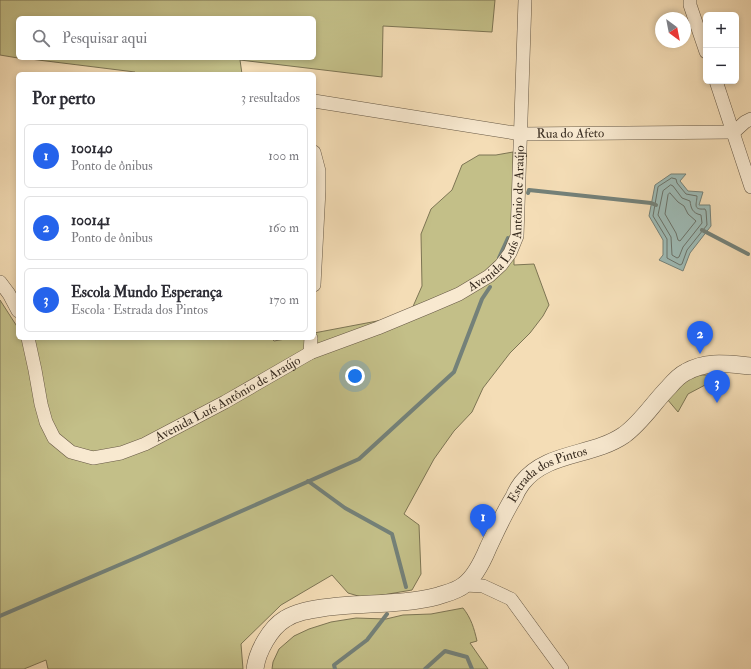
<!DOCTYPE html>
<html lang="pt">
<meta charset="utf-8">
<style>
:root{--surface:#fff;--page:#f7f7f7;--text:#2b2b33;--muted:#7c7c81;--line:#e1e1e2;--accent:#2563eb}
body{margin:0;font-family:"IM FELL Double Pica",serif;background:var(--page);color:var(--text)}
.controls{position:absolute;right:12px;top:12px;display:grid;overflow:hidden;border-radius:6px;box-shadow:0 2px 6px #0003}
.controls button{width:36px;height:36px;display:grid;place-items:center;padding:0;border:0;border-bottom:1px solid var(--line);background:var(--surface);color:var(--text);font:20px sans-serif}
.compass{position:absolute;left:655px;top:12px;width:36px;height:36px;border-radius:50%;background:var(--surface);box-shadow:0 2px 6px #0003;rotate:148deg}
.you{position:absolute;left:355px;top:376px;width:14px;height:14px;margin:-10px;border:3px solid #fff;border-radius:50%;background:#1a73e8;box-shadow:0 0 0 6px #1a73e833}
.badge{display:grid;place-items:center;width:26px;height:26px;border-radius:50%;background:var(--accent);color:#fff;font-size:13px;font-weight:700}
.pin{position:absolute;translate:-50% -33px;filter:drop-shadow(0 1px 2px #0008)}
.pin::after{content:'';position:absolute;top:21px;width:14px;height:12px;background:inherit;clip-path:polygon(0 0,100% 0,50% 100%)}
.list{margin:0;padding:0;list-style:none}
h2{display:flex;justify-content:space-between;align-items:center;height:52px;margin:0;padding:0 16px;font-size:17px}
h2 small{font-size:13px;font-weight:400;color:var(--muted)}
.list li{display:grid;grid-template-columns:26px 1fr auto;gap:12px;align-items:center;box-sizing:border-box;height:64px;margin:0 8px 8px;padding:0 8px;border:1px solid var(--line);border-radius:6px}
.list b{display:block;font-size:15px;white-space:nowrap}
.list p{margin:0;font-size:13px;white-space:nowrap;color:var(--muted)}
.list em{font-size:13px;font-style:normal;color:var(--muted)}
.icon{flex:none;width:22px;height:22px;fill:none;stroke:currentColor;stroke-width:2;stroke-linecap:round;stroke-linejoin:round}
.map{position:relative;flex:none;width:751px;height:669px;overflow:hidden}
.search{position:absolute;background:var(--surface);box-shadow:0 2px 6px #0003;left:16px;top:16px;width:300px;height:44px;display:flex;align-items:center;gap:10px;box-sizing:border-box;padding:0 14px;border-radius:6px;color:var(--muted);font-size:15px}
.panel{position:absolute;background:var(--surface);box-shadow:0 2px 6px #0003;left:16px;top:72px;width:300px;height:268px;border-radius:6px}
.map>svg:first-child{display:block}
.green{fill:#c3bf88;stroke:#7d7554}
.water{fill:#9dbab5;stroke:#748179}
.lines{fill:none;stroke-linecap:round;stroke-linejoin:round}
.shore{stroke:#6a726a;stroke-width:1}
.stream{stroke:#748179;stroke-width:4}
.minor-casing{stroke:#665845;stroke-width:14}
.tertiary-casing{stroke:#665845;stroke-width:18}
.minor{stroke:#f8e9d0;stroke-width:13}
.tertiary{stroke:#f8e9d0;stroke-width:17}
.labels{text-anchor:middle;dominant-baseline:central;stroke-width:4;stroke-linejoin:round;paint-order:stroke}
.street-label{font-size:13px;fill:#372b1f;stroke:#f8e9d0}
</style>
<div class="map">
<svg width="751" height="669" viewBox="0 0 751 669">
<rect width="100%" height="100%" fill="#f4ddb6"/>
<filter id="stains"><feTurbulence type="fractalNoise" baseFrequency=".005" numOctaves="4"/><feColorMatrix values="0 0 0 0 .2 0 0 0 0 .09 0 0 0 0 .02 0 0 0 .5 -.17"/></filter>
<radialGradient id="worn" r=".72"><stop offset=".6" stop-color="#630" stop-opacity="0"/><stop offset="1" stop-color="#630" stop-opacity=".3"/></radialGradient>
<!-- green -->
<g class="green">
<path d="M 0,0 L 495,0 L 492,32 L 383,26 L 382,77 L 240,60 L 242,74 L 135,74 L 135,72 L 22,58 L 314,58 L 314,18 L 18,18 L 18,58 L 0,55 Z"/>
<path d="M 513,152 L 514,265 L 534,264 L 549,305 L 543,316 L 530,333 L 510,353 L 483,388 L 472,412 L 454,431 L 434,459 L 404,514 L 419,525 L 421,574 L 412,590 L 365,598 L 348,593 L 332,575 L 281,605 L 241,644 L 243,669 L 48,669 L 46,660 L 24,669 L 0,669 L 0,300 L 18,328 L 18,338 L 24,338 L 26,340 L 36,338 L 271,338 L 274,341 L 291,338 L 314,338 L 314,333 L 393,318 L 411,311 L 422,286 L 421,234 L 431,209 L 452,190 L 462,165 L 479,155 L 496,155 Z"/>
<path d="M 695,375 L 724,375 L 688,394 L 678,412 L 667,399 L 681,385 Z"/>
<path d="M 463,608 C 471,618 474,628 477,641 L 470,643 L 488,669 L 272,669 L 273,662 L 279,649 L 294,636 L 309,629 L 331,622 L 356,618 L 386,619 L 403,615 L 431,614 Z"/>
</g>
<!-- water -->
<path class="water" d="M 671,174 L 686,174 L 680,181 L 688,191 L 703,192 L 699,205 L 710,205 L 711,226 L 690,253 L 683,271 L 659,260 L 663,255 L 663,240 L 649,216 L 655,185 Z"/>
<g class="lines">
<!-- shore -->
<g class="shore">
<path d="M 672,178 L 676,179 L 677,183 L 686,194 L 697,196 C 697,204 692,210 705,209 L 706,211 L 707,225 L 687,250 L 682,264 L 680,265 L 667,258 L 667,239 L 653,216 L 658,187 Z"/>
<path d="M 671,185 L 673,186 L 682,198 L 690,201 C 691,208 692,213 701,215 L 702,223 L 683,247 L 679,257 L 677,258 L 672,255 L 671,237 L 658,215 L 663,191 Z"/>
<path d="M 670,193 L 678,202 L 684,206 L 688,214 L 696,221 L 680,241 L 678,240 L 676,233 L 665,214 L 668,195 Z"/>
</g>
<!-- stream -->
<g class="stream">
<path d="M 528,193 L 529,190 L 651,203 L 656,205"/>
<path d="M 702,230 L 748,254"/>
<path d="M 499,258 L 508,238"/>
<path d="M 308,481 L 345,508 L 392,534 L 406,587"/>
<path d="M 0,616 L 140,556 L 359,459 L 454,372 L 482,299 L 490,287"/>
<path d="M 335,669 L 334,665 L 367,640 L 387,614"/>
<path d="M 425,669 L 445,651 L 467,657 L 472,669"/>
</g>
<!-- minor casing -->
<g class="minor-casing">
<g id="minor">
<path d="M 690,0 L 690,5 L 706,52"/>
<path d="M 716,81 L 751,187"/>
<path id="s1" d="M 314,101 L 521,134 L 734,132"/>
<path d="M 734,132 L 745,122 L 751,119"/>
<path d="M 314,152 L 319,171 L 319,190 L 314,285"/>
<path d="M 0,282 L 9,294 L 18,311"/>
<path id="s2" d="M 28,338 L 35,370 L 41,404 L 46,422 L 54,438 L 71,452 L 93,458 L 121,453 L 145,444 L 225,402 L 310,353 L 378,328 L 431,306 L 459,294 L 489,276 L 501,265 L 510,253 L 517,236 L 525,0"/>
<path d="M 310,353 L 311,338"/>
<path d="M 465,585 L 483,586 L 511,599 L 562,669"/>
</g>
</g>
<!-- tertiary casing -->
<g class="tertiary-casing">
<g id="tertiary">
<path id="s3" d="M 255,669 C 257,652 270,628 285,619 C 296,612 309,610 322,608 C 360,602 400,606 438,596 C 447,593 457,591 464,585 C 475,577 483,560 488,548 C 496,531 504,513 514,497 C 516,492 519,487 522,483 C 547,451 592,457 624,435 C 642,422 654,402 669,387 C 674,381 680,375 686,372 C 707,360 728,364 751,366"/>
</g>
</g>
<!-- minor -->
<use href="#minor" class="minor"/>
<!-- tertiary -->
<use href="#tertiary" class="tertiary"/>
</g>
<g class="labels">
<!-- street labels -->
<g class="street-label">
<text stroke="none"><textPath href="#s1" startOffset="259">Rua do Afeto</textPath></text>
<text stroke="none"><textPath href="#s2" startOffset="645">Avenida Luís Antônio de Araújo</textPath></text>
<text stroke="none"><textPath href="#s2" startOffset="297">Avenida Luís Antônio de Araújo</textPath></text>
<text stroke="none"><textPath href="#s3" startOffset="388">Estrada dos Pintos</textPath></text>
</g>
</g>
<rect width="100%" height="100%" filter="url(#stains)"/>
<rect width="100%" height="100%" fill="url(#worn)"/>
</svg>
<div class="controls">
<button>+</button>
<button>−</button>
</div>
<svg class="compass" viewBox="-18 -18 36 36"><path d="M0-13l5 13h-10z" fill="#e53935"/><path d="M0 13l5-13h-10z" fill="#7c7c81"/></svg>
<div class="you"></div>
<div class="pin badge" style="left:483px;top:537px">1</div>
<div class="pin badge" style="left:700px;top:354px">2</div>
<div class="pin badge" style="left:717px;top:403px">3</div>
<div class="search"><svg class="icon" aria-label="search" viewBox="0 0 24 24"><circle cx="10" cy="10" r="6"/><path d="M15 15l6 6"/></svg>Pesquisar aqui</div>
<section class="panel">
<h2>Por perto<small>3 resultados</small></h2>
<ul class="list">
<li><span class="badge">1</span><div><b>100140</b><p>Ponto de ônibus</p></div><em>100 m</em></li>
<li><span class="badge">2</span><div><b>100141</b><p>Ponto de ônibus</p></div><em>160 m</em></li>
<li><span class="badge">3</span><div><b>Escola Mundo Esperança</b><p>Escola · Estrada dos Pintos</p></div><em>170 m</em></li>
</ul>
</section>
</div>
